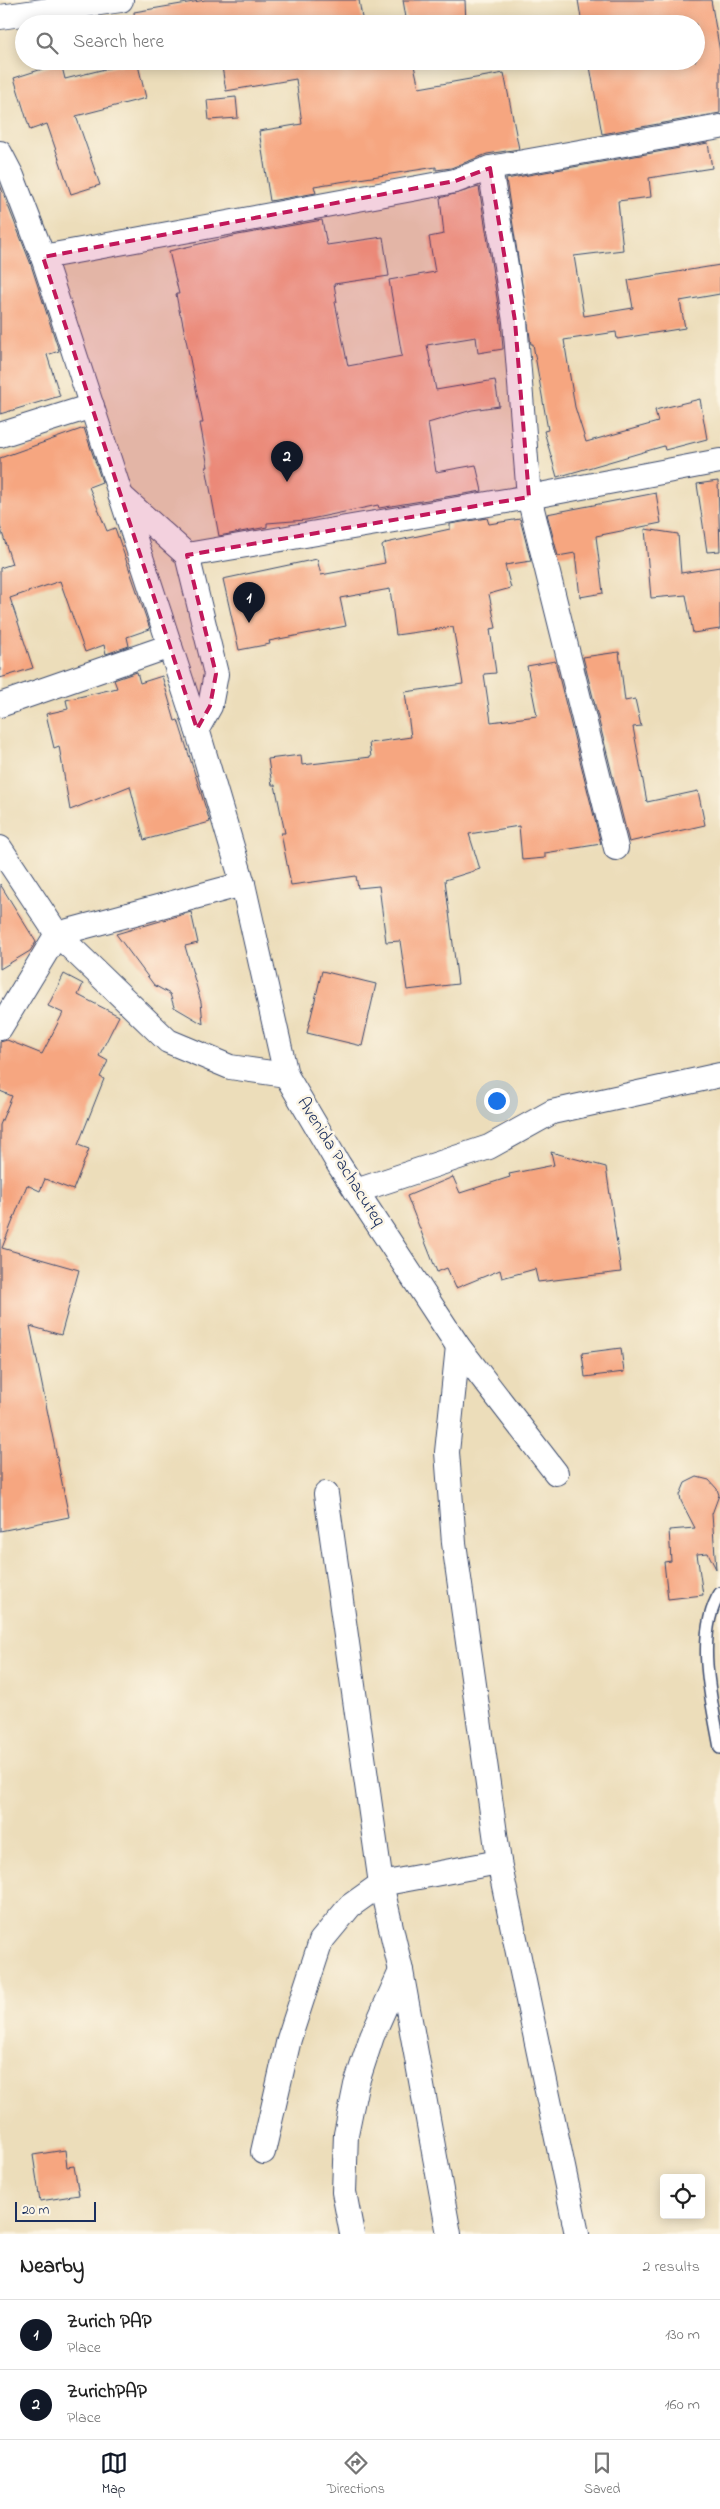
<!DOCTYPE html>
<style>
:root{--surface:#fff;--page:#f2f2f2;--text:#222;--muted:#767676;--line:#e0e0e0;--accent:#111827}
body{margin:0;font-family:"Indie Flower",sans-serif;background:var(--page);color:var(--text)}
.controls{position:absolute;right:15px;bottom:15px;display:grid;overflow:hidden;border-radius:5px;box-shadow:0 2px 12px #0003}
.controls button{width:45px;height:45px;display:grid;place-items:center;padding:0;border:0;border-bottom:1px solid var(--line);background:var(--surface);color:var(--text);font:25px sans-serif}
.scale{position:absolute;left:15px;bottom:12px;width:81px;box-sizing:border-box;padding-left:5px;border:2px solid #1b2f5e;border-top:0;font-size:14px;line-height:18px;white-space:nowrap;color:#1b2f5e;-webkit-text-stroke:4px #fcf5e5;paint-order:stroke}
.you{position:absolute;left:496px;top:1100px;width:18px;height:18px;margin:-12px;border:4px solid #fff;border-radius:50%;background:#1a73e8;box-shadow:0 0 0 8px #1a73e833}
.badge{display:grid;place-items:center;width:32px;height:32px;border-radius:50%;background:var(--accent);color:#fff;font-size:16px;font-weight:700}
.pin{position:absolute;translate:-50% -41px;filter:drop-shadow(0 1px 2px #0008)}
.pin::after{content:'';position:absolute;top:26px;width:18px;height:15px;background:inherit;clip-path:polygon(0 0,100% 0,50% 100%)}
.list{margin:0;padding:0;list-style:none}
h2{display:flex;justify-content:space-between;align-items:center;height:65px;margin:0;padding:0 20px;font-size:21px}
h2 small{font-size:16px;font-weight:400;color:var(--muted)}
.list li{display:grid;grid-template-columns:32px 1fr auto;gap:15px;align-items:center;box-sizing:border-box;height:70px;padding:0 20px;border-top:1px solid var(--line)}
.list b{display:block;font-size:19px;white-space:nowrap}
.list p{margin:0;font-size:16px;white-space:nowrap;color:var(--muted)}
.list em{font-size:16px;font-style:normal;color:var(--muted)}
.icon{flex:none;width:28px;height:28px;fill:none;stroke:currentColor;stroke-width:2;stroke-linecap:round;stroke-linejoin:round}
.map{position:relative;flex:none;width:720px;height:2234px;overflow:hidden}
.search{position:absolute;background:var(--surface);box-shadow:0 2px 12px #0003;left:15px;right:15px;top:15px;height:55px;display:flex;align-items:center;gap:12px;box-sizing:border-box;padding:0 18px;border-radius:28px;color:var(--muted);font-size:19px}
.sheet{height:205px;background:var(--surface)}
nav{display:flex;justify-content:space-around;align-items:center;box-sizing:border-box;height:70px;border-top:1px solid var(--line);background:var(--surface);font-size:14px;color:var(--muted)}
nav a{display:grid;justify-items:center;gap:2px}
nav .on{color:var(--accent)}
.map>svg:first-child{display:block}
.building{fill:#f6a680}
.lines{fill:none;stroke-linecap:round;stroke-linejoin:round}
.service-casing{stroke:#3a496c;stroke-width:14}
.minor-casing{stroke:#3a496c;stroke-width:26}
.service{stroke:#fff;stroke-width:11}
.minor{stroke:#fff;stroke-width:24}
.marked{fill:#c2185b;fill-opacity:0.2;stroke:#c2185b;stroke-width:4;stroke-dasharray:10 6;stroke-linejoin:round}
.labels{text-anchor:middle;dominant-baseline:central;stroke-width:5;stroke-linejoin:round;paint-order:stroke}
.street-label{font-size:18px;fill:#1b2f5e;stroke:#fcf5e5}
</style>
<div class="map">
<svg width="720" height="2234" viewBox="0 0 720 2234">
<rect width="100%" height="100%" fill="#fcf5e5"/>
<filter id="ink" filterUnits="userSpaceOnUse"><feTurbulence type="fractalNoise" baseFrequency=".02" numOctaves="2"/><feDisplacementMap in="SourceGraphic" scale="10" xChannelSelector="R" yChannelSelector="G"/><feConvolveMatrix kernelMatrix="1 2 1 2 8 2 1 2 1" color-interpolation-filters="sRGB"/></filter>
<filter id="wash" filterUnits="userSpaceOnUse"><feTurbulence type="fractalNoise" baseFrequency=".0096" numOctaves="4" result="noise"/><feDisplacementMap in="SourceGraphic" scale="20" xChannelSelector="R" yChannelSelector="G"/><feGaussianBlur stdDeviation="1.12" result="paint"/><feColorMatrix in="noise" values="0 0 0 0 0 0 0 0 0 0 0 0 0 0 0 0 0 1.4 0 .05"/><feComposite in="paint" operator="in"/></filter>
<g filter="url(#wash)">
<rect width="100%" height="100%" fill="#ecddba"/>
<g id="blocks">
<!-- building -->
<g class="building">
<path d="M 205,0 L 359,0 L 363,24 L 263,24 L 262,17 L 223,24 L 135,24 L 134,12 Z"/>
<path d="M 403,0 L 465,0 L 466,24 L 407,24 Z"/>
<path d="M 578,0 L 711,0 L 720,52 L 720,113 L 602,134 L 589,61 L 696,61 L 696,24 L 582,24 Z"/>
<path d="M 137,61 L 146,98 L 76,116 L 100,185 L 71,194 L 47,124 L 30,130 L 14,78 L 61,63 L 65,79 Z"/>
<path d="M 221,61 L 369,61 L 370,68 L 413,61 L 419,88 L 504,73 L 519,149 L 487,154 L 451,168 L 436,170 L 436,167 L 314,186 L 316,193 L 270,201 L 259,131 L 302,124 L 296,79 L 226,91 Z"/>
<path d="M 236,97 L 238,118 L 209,120 L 207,100 Z"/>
<path d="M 708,143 L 712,168 L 649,178 L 651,197 L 618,201 L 623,250 L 574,256 L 584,316 L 633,308 L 628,280 L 720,265 L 720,294 L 680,301 L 685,328 L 617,339 L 616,332 L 564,340 L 575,407 L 586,442 L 658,422 L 655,410 L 700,399 L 707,439 L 665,450 L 664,446 L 557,477 L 544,431 L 548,430 L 533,344 L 531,344 L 506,179 Z"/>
<path d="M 0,185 L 30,262 L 59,351 L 47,355 L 60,396 L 0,414 Z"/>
<path d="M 479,187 L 501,323 L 503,349 L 478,353 L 476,337 L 427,345 L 436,390 L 495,380 L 499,406 L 472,410 L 428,423 L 436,472 L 476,465 L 482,491 L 379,508 L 378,505 L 306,520 L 267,523 L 267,527 L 219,536 L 206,467 L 208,467 L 200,423 L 203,423 L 181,315 L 180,315 L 176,294 L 179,294 L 169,251 L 238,235 L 322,220 L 327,245 L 383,237 L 389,276 L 334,284 L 337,302 L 335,302 L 348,366 L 402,356 L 389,280 L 435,272 L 429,237 L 444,234 L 440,198 Z"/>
<path d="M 84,428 L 102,482 L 89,487 L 107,531 L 115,528 L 150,629 L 127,637 L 129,646 L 106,654 L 104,645 L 85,652 L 60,581 L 10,598 L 33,668 L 0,678 L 0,568 L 12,564 L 0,526 L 0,458 Z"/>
<path d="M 718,481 L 720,551 L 707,552 L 697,484 Z"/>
<path d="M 656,493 L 661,523 L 596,536 L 603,593 L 580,597 L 575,553 L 558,556 L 547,514 Z"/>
<path d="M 487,518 L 489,524 L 520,519 L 531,561 L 505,565 L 511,588 L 489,594 L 496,628 L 490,629 L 496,673 L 484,674 L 491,722 L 537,716 L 527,666 L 555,661 L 601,844 L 545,853 L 545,858 L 522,860 L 519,826 L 469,834 L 480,869 L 445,880 L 458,984 L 407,990 L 400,941 L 386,942 L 379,886 L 358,888 L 356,876 L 291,885 L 281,833 L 285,833 L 275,785 L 272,785 L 268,759 L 301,755 L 302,765 L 371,757 L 369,743 L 411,737 L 405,692 L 463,684 L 453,627 L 396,635 L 390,589 L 340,598 L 346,626 L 269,641 L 270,644 L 239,650 L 223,579 L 317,559 L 321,575 L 385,563 L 382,546 L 386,543 L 450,529 L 450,524 Z"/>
<path d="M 645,529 L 678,534 L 681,573 L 720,567 L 720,629 L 693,633 L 686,595 L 651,598 Z"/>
<path d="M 619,652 L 625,701 L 635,699 L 641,726 L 633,727 L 647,802 L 698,791 L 705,825 L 629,842 L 583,657 Z"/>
<path d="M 137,672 L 140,683 L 162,676 L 175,721 L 178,720 L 210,822 L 144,840 L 130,786 L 70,810 L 59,746 L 54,748 L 46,714 L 68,709 L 66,700 L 117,688 L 114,680 Z"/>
<path d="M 0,884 L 36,942 L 30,951 L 0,969 Z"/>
<path d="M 191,912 L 198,943 L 185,946 L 201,1002 L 203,1024 L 174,1007 L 170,994 L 154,985 L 116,934 Z"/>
<path d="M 322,971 L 376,984 L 362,1046 L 307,1033 Z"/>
<path d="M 64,974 L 83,984 L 78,995 L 119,1016 L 99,1056 L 108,1061 L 100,1077 L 104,1079 L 78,1145 L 89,1149 L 73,1190 L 45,1179 L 40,1191 L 27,1185 L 2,1248 L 79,1270 L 61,1335 L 30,1326 L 69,1517 L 0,1531 L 0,1125 L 12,1096 L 0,1091 L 0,1042 L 7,1040 L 42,1054 L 63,1013 L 48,1006 Z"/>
<path d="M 551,1152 L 606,1167 L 621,1272 L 538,1282 L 535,1269 L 502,1278 L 500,1270 L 456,1288 L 447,1268 L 437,1272 L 407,1196 L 453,1177 L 460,1193 L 510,1177 L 509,1174 L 554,1165 Z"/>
<path d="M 621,1348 L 624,1372 L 585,1377 L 582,1353 Z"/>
<path d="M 697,1477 L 709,1480 L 717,1489 L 719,1495 L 712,1514 L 716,1569 L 708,1553 L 697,1554 L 703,1595 L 668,1599 L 664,1562 L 671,1561 L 669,1530 L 695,1528 L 681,1501 L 680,1495 L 685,1483 Z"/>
<path d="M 65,2150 L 67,2167 L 74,2166 L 79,2195 L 40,2201 L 33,2155 Z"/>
</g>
</g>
</g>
<g filter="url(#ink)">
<use href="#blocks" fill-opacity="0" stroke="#3a496c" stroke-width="1"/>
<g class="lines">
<!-- service casing -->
<g class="service-casing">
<path id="service" d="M 720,1593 C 694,1634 712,1702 720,1748"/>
</g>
<!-- minor casing -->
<g class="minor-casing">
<g id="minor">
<path d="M 0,17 L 121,0"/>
<path d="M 0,153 L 12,176 L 43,257 L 197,729 L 243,884 L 286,1075"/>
<path d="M 490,168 L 515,321 L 529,497 L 616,848"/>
<path d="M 43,257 L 455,181 L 490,168 L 720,127"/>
<path d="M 0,435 L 92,406"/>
<path d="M 120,495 L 187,555 L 529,497 L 720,461"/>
<path d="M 187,555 L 216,674 L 210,706 L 197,729"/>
<path d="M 0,705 L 170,646"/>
<path d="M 0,848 L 57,934 L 243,884"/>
<path d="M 0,1028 L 57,934 L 168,1041 L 230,1067 L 286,1075 L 339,1165 L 458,1346 L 556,1473"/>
<path d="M 356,1191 L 489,1147 L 552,1112 L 720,1075"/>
<path d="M 458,1346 L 447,1452 L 454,1543 L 499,1862 L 577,2234"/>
<path d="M 326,1494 L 381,1884 L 401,1971 L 449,2234"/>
<path d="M 263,2152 L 289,2039 L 321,1941 L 350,1906 L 381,1884 L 499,1862"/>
<path d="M 352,2234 L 344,2192 L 346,2134 L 356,2085 L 372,2036 L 401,1971"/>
</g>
</g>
<!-- service -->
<use href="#service" class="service"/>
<!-- minor -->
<use href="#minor" class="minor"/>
</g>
</g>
<!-- marked area -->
<path class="marked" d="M 490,168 L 515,321 L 529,497 L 187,555 L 216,674 L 210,706 L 197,729 L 43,257 L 455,181 Z"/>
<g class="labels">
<!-- street labels -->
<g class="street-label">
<text transform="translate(340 1162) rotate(58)">Avenida Pachacuteq</text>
</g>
</g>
</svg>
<div class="controls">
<button><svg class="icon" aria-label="locate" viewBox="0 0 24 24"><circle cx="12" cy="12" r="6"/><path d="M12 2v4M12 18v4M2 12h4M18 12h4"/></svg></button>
</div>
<div class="scale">20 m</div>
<div class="you"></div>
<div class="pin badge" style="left:249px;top:623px">1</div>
<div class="pin badge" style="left:287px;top:482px">2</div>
<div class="search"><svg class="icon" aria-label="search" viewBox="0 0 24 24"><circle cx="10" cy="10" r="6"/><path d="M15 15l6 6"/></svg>Search here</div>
</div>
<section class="sheet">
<h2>Nearby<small>2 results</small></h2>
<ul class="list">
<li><span class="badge">1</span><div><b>Zurich PAP</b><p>Place</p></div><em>130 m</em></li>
<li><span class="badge">2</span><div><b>ZurichPAP</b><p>Place</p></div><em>160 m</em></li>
</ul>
</section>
<nav>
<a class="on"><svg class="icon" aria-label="map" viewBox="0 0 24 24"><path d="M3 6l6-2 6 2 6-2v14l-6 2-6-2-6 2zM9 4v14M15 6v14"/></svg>Map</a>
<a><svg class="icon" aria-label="directions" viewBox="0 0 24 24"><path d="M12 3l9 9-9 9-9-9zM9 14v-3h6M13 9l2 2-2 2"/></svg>Directions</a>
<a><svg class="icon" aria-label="saved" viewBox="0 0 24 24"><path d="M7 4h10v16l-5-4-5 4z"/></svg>Saved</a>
</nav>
